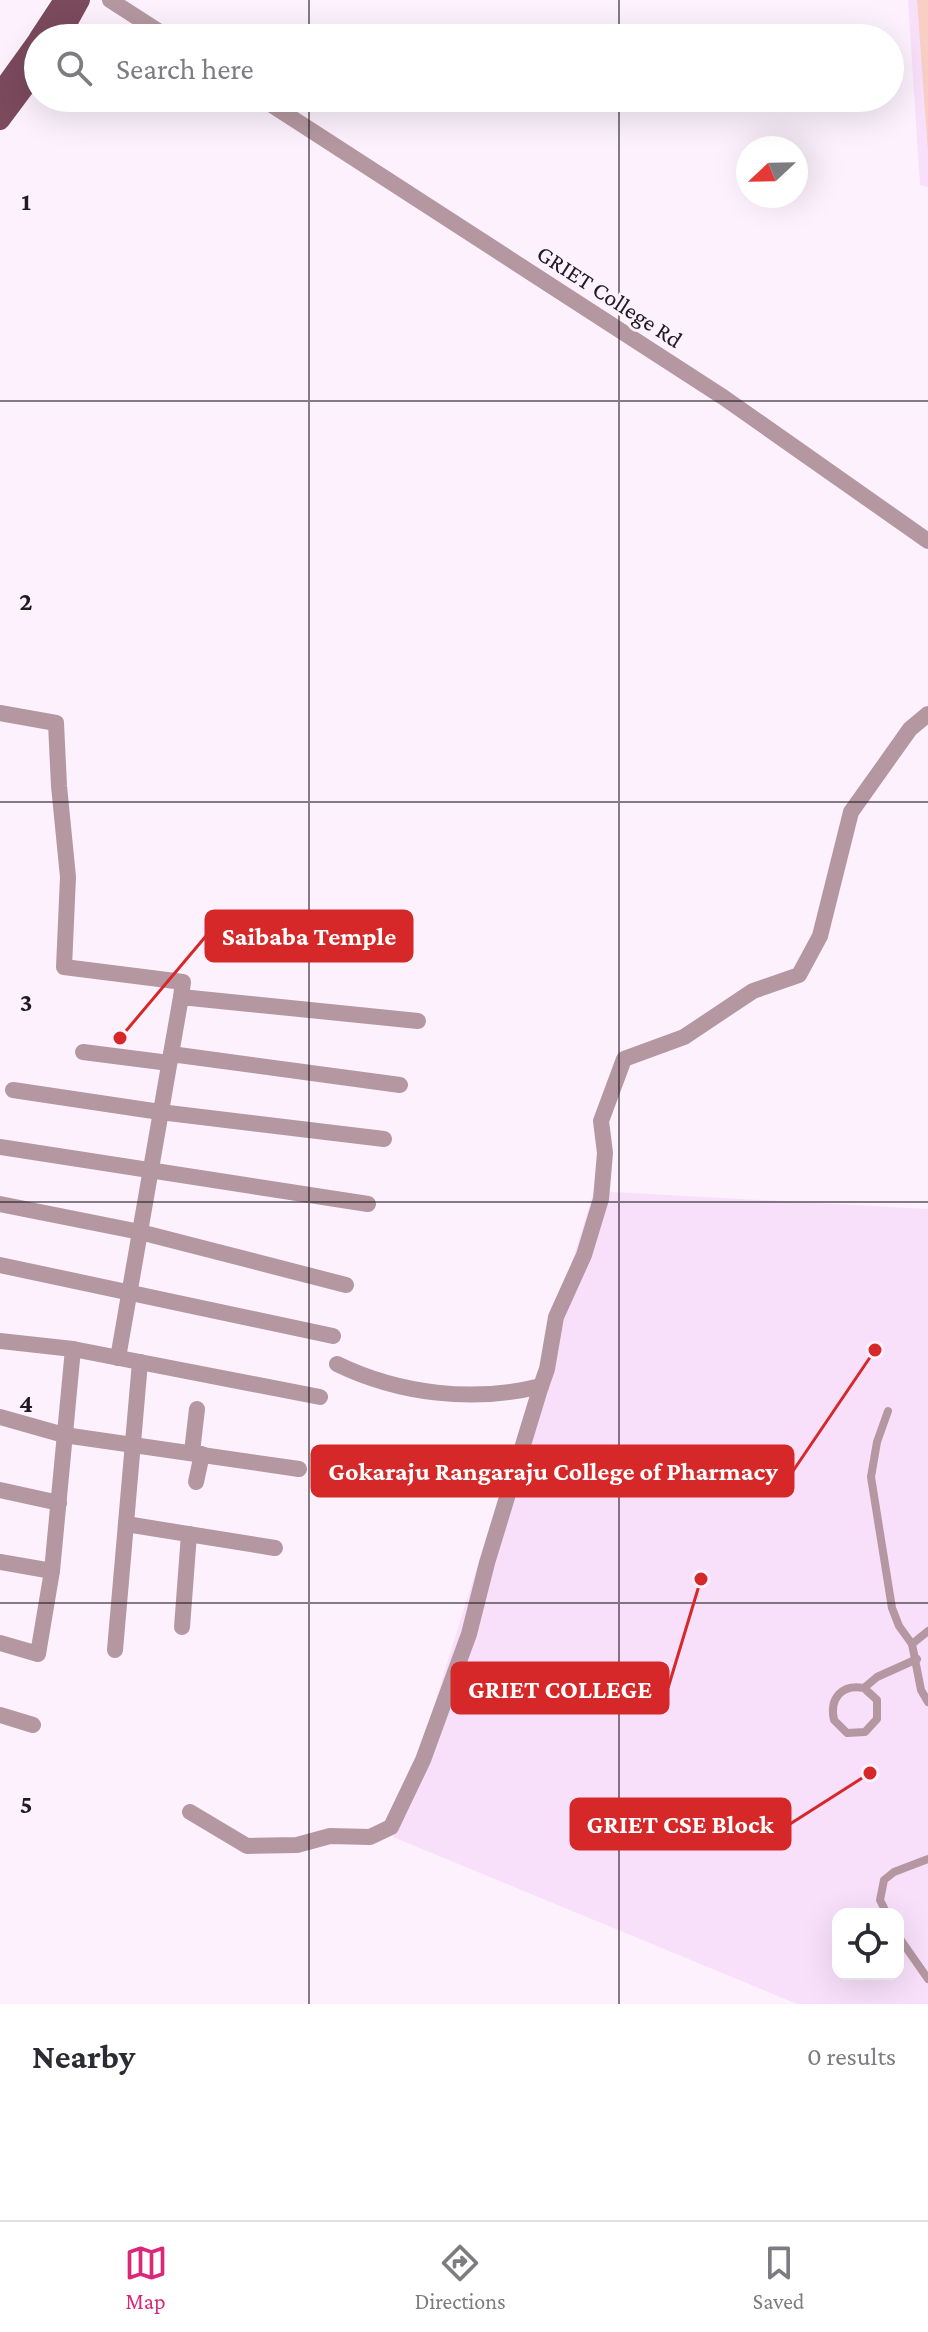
<!DOCTYPE html>
<style>
:root{--surface:#fff;--page:#f2f2f3;--text:#2b2b33;--muted:#7c7c81;--line:#e1e1e2;--accent:#db2777}
body{margin:0;font-family:"Crimson Pro",serif;background:var(--page);color:var(--text)}
.controls{position:absolute;right:24px;bottom:24px;display:grid;overflow:hidden;border-radius:16px;box-shadow:0 8px 32px #0002}
.controls button{width:72px;height:72px;display:grid;place-items:center;padding:0;border:0;border-bottom:2px solid var(--line);background:var(--surface);color:var(--text);font:40px sans-serif}
.compass{position:absolute;left:736px;top:136px;width:72px;height:72px;border-radius:50%;background:var(--surface);box-shadow:0 8px 32px #0002;rotate:248deg}
.list{margin:0;padding:0;list-style:none}
h2{display:flex;justify-content:space-between;align-items:center;height:104px;margin:0;padding:0 32px;font-size:34px}
h2 small{font-size:26px;font-weight:400;color:var(--muted)}
.icon{flex:none;width:44px;height:44px;fill:none;stroke:currentColor;stroke-width:2;stroke-linecap:round;stroke-linejoin:round}
.map{position:relative;flex:none;width:928px;height:2004px;overflow:hidden}
.search{position:absolute;background:var(--surface);box-shadow:0 8px 32px #0002;left:24px;right:24px;top:24px;height:88px;display:flex;align-items:center;gap:20px;box-sizing:border-box;padding:0 28px;border-radius:44px;color:var(--muted);font-size:30px}
.sheet{height:216px;background:var(--surface)}
nav{display:flex;justify-content:space-around;align-items:center;box-sizing:border-box;height:112px;border-top:2px solid var(--line);background:var(--surface);font-size:22px;color:var(--muted)}
nav a{display:grid;justify-items:center;gap:4px}
nav .on{color:var(--accent)}
.map>svg:first-child{display:block}
.built{fill:#f8e0fa;fill-rule:evenodd}
.green{fill:#f8cec5}
.lines{fill:none;stroke-linecap:round;stroke-linejoin:round}
.service{stroke:#b497a0;stroke-width:8}
.minor{stroke:#b497a0;stroke-width:16}
.primary{stroke:#7b4a5c;stroke-width:20}
.grid{fill:none;stroke:#211a21;stroke-width:2;stroke-opacity:0.55}
.labels{text-anchor:middle;dominant-baseline:central;stroke-width:6;stroke-linejoin:round;paint-order:stroke}
.street-label{font-size:24px;fill:#211a21;stroke:#fcf1fd}
.grid-label{font-size:26px;text-anchor:middle;font-weight:bold;fill:#211a21;stroke:#fcf1fd;stroke-width:6;stroke-linejoin:round;paint-order:stroke}
.leader{fill:none;stroke:#d62828;stroke-width:3}
.callout-dot{fill:#d62828;stroke:#fcf1fd;stroke-width:3}
.callout{fill:#d62828;stroke:#d62828;stroke-width:3}
.callout-label{font-size:26px;text-anchor:middle;font-weight:bold;fill:#fff}
</style>
<div class="map">
<svg width="928" height="2004" viewBox="0 0 928 2004">
<rect width="100%" height="100%" fill="#fcf1fd"/>
<!-- built -->
<g class="built">
<path d="M 908,0 L 928,0 L 928,187 L 920,185 Z"/>
<path d="M 594,1191 L 928,1209 L 928,2004 L 797,2004 L 393,1837 ZM 838,1914 L 898,1914 L 898,1974 L 838,1974 Z"/>
</g>
<!-- green -->
<path class="green" d="M 917,0 L 928,0 L 928,152 Z"/>
<g class="lines">
<!-- service -->
<g class="service">
<path d="M 888,1411 L 877,1442 L 871,1477 L 892,1608 L 899,1626 L 912,1644 L 921,1690 L 928,1702"/>
<path d="M 912,1644 L 928,1631"/>
<path d="M 864,1688 L 877,1700 L 877,1719 L 865,1732 L 847,1733 L 834,1720 C 829,1698 842,1684 864,1688 L 877,1677 L 917,1659"/>
<path d="M 887,1914 L 880,1900 L 884,1880 L 894,1872 L 928,1859"/>
<path d="M 898,1936 L 928,1979"/>
</g>
<!-- minor -->
<g class="minor">
<path d="M 110,0 L 169,38"/>
<path d="M 261,98 L 723,397 L 928,541"/>
<path d="M 0,713 L 56,723 L 59,786 L 68,877 L 64,967 L 183,982 L 181,997"/>
<path d="M 83,1052 L 169,1063"/>
<path d="M 171,1054 L 181,997 L 418,1021"/>
<path d="M 13,1090 L 160,1112 L 384,1139"/>
<path d="M 0,1147 L 368,1204"/>
<path d="M 0,1204 L 140,1232 L 346,1285"/>
<path d="M 0,1265 L 333,1336"/>
<path d="M 0,1341 L 73,1349 L 320,1397"/>
<path d="M 118,1358 L 171,1054 L 400,1085"/>
<path d="M 337,1364 C 399,1394 473,1403 541,1386 L 547,1369 L 556,1317 L 584,1255 L 601,1199 L 605,1153 L 601,1121 L 624,1059 L 684,1037 L 753,991 L 799,975 L 820,936 L 851,812 L 910,729 L 928,714"/>
<path d="M 0,1417 L 64,1435 L 299,1469"/>
<path d="M 192,1452 L 197,1409"/>
<path d="M 196,1482 L 202,1454"/>
<path d="M 0,1490 L 59,1503"/>
<path d="M 126,1524 L 275,1548"/>
<path d="M 0,1562 L 52,1571"/>
<path d="M 182,1627 L 189,1534"/>
<path d="M 0,1643 L 38,1654 L 52,1571 L 73,1349"/>
<path d="M 115,1650 L 140,1362"/>
<path d="M 0,1715 L 33,1725"/>
<path d="M 190,1812 L 247,1846 L 297,1845 L 330,1836 L 370,1837 L 391,1827 L 423,1760 L 469,1634 L 487,1563 L 541,1386"/>
</g>
<!-- primary -->
<g class="primary">
<path d="M 39,38 L 64,0"/>
<path d="M 59,38 L 80,0"/>
<path d="M 0,93 L 38,40"/>
<path d="M 0,120 L 38,69"/>
</g>
</g>
<!-- grid -->
<path class="grid" d="M 309,0 L 309,38M 619,0 L 619,38M 309,98 L 309,2004M 619,98 L 619,2004M 0,401 L 928,401M 0,802 L 928,802M 0,1202 L 928,1202M 0,1603 L 928,1603"/>
<g class="labels">
<!-- street labels -->
<g class="street-label">
<text transform="translate(610 296) rotate(33)">GRIET College Rd</text>
</g>
</g>
<g class="grid-label">
<text x="26" y="210">1</text>
<text x="26" y="610">2</text>
<text x="26" y="1011">3</text>
<text x="26" y="1412">4</text>
<text x="26" y="1813">5</text>
</g>
<!-- callouts -->
<path class="leader" d="M120 1038L206 936M875 1350L793 1471M701 1579L668 1688M870 1773L790 1824"/>
<g class="callout-dot">
<circle cx="120" cy="1038" r="8"/>
<circle cx="875" cy="1350" r="8"/>
<circle cx="701" cy="1579" r="8"/>
<circle cx="870" cy="1773" r="8"/>
</g>
<g class="callout">
<rect x="206" y="911" width="206" height="50" rx="8"/>
<rect x="312" y="1446" width="481" height="50" rx="8"/>
<rect x="452" y="1663" width="216" height="50" rx="8"/>
<rect x="571" y="1799" width="219" height="50" rx="8"/>
</g>
<g class="callout-label">
<text x="309" y="945">Saibaba Temple</text>
<text x="553" y="1480">Gokaraju Rangaraju College of Pharmacy</text>
<text x="560" y="1698">GRIET COLLEGE</text>
<text x="680" y="1833">GRIET CSE Block</text>
</g>
</svg>
<div class="controls">
<button><svg class="icon" aria-label="locate" viewBox="0 0 24 24"><circle cx="12" cy="12" r="6"/><path d="M12 2v4M12 18v4M2 12h4M18 12h4"/></svg></button>
</div>
<svg class="compass" viewBox="-18 -18 36 36"><path d="M0-13l5 13h-10z" fill="#e53935"/><path d="M0 13l5-13h-10z" fill="#7c7c81"/></svg>
<div class="search"><svg class="icon" aria-label="search" viewBox="0 0 24 24"><circle cx="10" cy="10" r="6"/><path d="M15 15l6 6"/></svg>Search here</div>
</div>
<section class="sheet">
<h2>Nearby<small>0 results</small></h2>
<ul class="list">
</ul>
</section>
<nav>
<a class="on"><svg class="icon" aria-label="map" viewBox="0 0 24 24"><path d="M3 6l6-2 6 2 6-2v14l-6 2-6-2-6 2zM9 4v14M15 6v14"/></svg>Map</a>
<a><svg class="icon" aria-label="directions" viewBox="0 0 24 24"><path d="M12 3l9 9-9 9-9-9zM9 14v-3h6M13 9l2 2-2 2"/></svg>Directions</a>
<a><svg class="icon" aria-label="saved" viewBox="0 0 24 24"><path d="M7 4h10v16l-5-4-5 4z"/></svg>Saved</a>
</nav>
